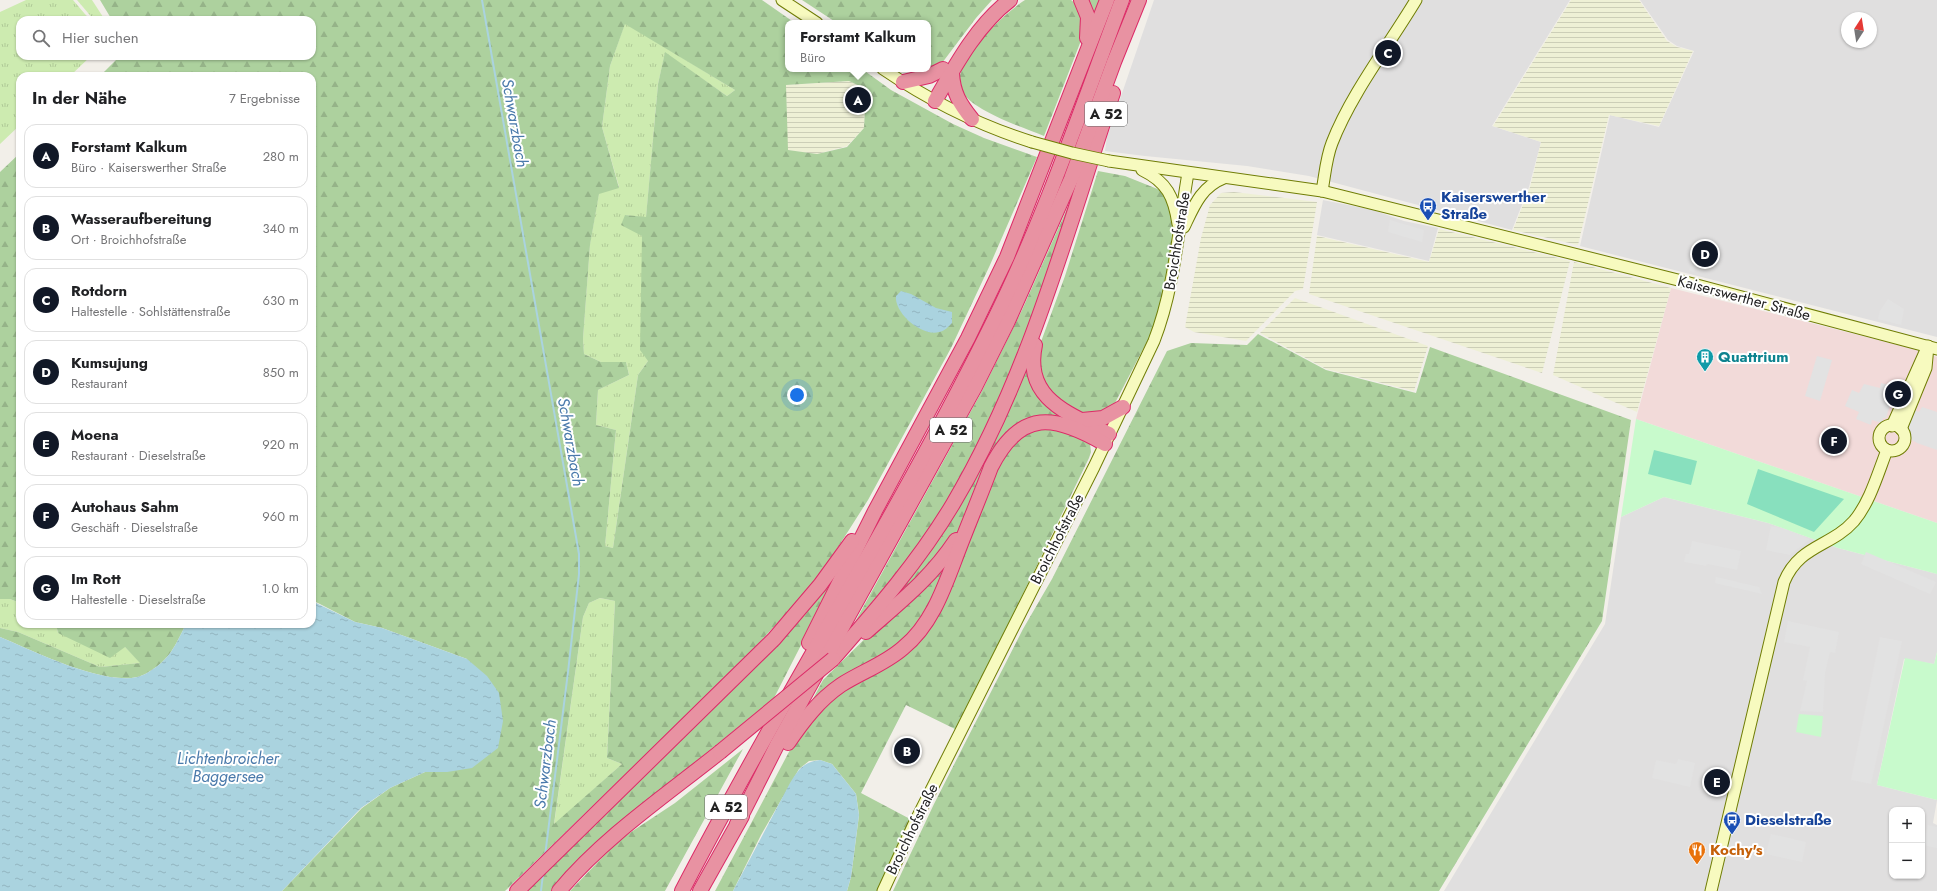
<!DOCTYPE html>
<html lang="de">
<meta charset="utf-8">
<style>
:root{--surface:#fff;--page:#f6f6f6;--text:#202124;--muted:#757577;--line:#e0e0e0;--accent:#111827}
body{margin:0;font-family:Jost,sans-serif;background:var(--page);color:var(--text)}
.controls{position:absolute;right:12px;bottom:12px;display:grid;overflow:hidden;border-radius:8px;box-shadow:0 1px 3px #0004}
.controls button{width:36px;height:36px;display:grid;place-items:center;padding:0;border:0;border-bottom:1px solid var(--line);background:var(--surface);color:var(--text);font:20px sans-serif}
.compass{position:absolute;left:1841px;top:12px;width:36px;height:36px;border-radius:50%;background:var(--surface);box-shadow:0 1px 3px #0004;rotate:12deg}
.you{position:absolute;left:797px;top:395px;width:14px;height:14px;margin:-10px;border:3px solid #fff;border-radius:50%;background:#1a73e8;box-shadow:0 0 0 6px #1a73e833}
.badge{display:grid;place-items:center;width:26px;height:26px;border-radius:50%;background:var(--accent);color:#fff;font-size:13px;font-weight:700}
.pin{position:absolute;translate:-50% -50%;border:2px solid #fff;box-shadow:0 1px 4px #0006}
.popup{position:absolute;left:785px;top:20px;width:146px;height:52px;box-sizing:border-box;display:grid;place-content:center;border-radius:8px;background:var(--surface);filter:drop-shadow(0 1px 3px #0005);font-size:13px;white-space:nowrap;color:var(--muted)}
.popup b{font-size:15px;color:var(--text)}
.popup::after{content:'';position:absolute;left:50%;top:100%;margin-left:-8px;border:8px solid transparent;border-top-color:var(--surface)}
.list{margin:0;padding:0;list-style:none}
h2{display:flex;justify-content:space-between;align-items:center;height:52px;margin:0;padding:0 16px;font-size:17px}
h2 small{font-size:13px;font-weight:400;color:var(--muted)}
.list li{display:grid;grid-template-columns:26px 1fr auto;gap:12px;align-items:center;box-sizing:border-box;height:64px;margin:0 8px 8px;padding:0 8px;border:1px solid var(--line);border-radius:12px}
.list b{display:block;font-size:15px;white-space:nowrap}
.list p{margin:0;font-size:13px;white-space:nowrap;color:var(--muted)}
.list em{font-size:13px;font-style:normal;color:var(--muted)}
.icon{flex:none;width:22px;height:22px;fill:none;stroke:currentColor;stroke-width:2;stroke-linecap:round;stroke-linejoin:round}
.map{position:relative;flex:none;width:1937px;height:891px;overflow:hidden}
.search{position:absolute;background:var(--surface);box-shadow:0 1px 3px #0004;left:16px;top:16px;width:300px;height:44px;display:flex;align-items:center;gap:10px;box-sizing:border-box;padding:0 14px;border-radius:12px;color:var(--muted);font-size:15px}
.panel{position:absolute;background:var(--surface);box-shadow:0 1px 3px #0004;left:16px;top:72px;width:300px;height:556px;border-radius:12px}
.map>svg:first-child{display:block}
.residential{fill:#e0dfdf;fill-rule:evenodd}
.commercial{fill:#f2dad9}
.farmland{fill:url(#farmland-rules)}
.grass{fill:url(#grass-tufts)}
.forest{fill:url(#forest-firs);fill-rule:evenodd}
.park{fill:#c8facc}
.pitch{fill:#88e0be}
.parking{fill:#e2e2e2}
.water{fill:url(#water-ripples)}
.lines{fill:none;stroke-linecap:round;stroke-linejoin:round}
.stream{stroke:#aad3df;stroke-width:2}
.secondary-casing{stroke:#707d05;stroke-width:13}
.highway-casing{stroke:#dc2a67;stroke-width:16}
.secondary{stroke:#f7fabf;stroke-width:11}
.highway{stroke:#e892a2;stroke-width:14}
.secondary-bridge-casing{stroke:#707d05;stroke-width:13;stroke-linecap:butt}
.highway-bridge-casing{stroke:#dc2a67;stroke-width:16;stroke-linecap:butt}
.secondary-bridge{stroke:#f7fabf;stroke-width:11}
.highway-bridge{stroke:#e892a2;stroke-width:14}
.labels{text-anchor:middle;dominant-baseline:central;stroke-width:4;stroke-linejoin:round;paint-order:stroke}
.shield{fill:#fff;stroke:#646464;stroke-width:1}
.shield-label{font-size:14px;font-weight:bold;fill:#222}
.transit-label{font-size:15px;font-weight:bold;fill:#164399;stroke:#fff;text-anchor:start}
.street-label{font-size:15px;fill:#222;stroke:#fff}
.culture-label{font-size:15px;font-weight:bold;fill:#0d838f;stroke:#fff;text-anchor:start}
.food-label{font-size:15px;font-weight:bold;fill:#c56008;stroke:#fff;text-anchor:start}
.water-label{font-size:16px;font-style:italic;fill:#4a7aab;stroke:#fff}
</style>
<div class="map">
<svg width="1937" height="891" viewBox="0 0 1937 891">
<defs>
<pattern id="farmland-rules" width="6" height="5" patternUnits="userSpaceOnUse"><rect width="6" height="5" fill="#eef0d5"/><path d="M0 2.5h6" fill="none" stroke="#ccceb7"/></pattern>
<pattern id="grass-tufts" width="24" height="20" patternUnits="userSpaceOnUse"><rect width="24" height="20" fill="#cdebb0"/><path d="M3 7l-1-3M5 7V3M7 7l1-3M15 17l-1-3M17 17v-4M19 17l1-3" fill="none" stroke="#b0c997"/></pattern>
<pattern id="forest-firs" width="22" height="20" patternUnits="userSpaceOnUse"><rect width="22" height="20" fill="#add19e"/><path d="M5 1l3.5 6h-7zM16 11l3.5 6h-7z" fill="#95b388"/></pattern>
<pattern id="water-ripples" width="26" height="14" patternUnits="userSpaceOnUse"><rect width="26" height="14" fill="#aad3df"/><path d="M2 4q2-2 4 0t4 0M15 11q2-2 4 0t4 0" fill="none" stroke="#92b5bf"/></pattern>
</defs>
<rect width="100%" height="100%" fill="#f2efe9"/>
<!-- residential -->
<g class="residential">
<path d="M 1154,0 L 1570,0 L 1492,126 L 1541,142 L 1529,187 L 1512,230 L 1309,176 L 1247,166 L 1145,156 L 1105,151 L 1107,137 Z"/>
<path d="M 1640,0 L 1937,0 L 1937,337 L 1580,246 L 1610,115 L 1659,127 L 1694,51 L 1677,46 L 1668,40 ZM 1847,18 L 1871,18 L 1871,42 L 1847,42 Z"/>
<path d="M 1323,200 L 1373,210 L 1404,221 L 1438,228 L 1429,261 L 1317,235 Z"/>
<path d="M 1664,497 L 1768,523 L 1838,548 L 1937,574 L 1937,652 L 1934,664 L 1904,659 L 1877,785 L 1937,800 L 1933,823 L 1937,825 L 1937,891 L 1444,891 L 1605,624 L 1621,517 ZM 1892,810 L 1922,810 L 1922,876 L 1892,876 Z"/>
</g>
<!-- commercial -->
<path class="commercial" d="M 1671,288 L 1910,348 L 1937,357 L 1937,523 L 1636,419 Z"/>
<!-- farmland -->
<g class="farmland">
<path d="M 1571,0 L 1639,0 L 1667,41 L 1677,47 L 1693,51 L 1659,126 L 1609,115 L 1578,245 L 1513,230 L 1530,187 L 1541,142 L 1493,126 Z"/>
<path d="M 849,81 L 866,89 L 864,128 L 847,146 L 817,154 L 787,150 L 786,85 Z"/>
<path d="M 1234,192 L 1317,202 L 1303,289 L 1295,291 L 1246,341 L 1194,332 L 1185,327 L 1201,238 L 1210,205 L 1221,193 Z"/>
<path d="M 1439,229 L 1570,261 L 1542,373 L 1309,294 L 1317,236 L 1429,262 Z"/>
<path d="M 1574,262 L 1671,288 L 1637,412 L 1553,375 Z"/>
<path d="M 1295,298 L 1428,346 L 1414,391 L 1326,369 L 1260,333 Z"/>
</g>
<!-- grass -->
<g class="grass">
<path d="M 26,0 L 73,0 L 90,20 L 20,20 L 20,56 L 91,56 L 70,76 L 20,76 L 20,125 L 0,144 L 0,12 Z"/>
<path d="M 77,0 L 92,0 L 105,20 L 94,20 Z"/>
<path d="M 625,23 L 735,90 L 727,96 L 665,53 L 658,84 L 646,218 L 625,215 L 642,236 L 648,361 L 638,375 L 613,548 L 605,546 L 616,430 L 596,425 L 598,390 L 629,375 L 626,362 L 601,362 L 584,354 L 583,339 L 590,244 L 599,193 L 619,187 L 602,127 L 610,66 Z"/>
<path d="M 600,598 L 615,601 L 607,758 L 622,764 L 554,825 L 583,617 L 589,603 Z"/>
<path d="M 0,599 L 10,599 L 20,603 L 20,624 L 56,624 L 58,633 L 125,647 L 141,663 L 100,667 L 18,632 L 0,628 Z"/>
</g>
<!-- forest -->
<g class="forest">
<path d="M 100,0 L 762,0 L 795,23 L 788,23 L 788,69 L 862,69 L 891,90 L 953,124 L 984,138 L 1037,157 L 990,265 L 951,348 L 868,500 L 833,555 L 802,597 L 739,664 L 505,891 L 282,891 L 362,808 L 390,788 L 425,772 L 447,772 L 467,659 L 382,628 L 355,622 L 312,600 L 312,76 L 100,76 L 120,56 L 312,56 L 312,20 L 112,20 ZM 625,24 L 735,90 L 727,96 L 665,52 L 658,84 L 646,217 L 625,215 L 621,225 L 642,236 L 640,350 L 648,361 L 638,375 L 613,548 L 605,546 L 616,430 L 596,425 L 598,390 L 629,375 L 626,362 L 601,362 L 584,354 L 583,339 L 590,245 L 599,194 L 619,188 L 602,127 L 610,66 ZM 849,81 L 866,89 L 864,128 L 847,147 L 817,154 L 788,150 L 786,85 ZM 600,598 L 615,601 L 607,758 L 622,764 L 554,824 L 583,617 L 589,603 Z"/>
<path d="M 802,0 L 992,0 L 976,18 L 942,63 L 927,70 L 912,73 L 907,69 L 928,69 L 928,23 L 837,23 Z"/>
<path d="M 1025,0 L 1071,0 L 1076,4 L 1082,18 L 1082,38 L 1044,136 C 1022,127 976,112 963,93 C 944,67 1005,13 1025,0 Z"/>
<path d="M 1085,0 L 1103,0 L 1093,26 Z"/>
<path d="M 20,153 L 20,603 L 10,599 L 0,599 L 0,172 Z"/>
<path d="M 1098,171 L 1125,176 L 1160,190 L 1162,190 L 1168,200 L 1172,222 L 1171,266 L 1155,326 L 1115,403 L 1108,410 L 1084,416 L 1064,406 L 1042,382 L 1038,350 L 1065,276 Z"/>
<path d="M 1078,184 L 1055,256 L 1004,392 L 966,472 L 913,554 L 855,622 L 982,391 L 1022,310 Z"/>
<path d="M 1258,334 L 1326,370 L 1416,393 L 1430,347 L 1631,420 L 1602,621 L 1439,891 L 893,891 L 934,804 L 1023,629 L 1052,579 L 1167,351 L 1191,343 L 1247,345 Z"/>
<path d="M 1030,361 L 1032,375 L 1073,420 L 1018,427 L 949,547 L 889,605 C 951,529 993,452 1030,361 Z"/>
<path d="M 1063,428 L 1090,443 L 1091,452 L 1089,458 L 957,730 L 906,705 L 861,793 L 912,820 L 880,891 L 847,891 L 851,877 L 859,815 L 856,794 L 832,764 L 820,760 L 809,761 L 799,769 L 761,835 L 733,891 L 715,891 L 790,750 L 811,720 L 832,698 L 919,639 L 992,478 L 1007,448 L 1032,429 Z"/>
<path d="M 955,550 L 915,632 L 805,714 L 823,680 Z"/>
<path d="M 842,565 L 774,698 L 667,785 L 579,862 L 551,891 L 526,891 Z"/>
<path d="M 56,624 L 186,624 C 175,646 170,660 147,673 C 116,693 32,650 0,637 L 0,628 L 18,632 L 100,667 L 140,663 L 125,647 L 110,658 L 58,633 Z"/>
<path d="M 743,749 L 665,891 L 570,891 L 619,840 L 675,803 Z"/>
</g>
<!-- park -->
<g class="park">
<path d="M 1636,419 L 1937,523 L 1937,574 L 1838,548 L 1768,523 L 1664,497 L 1621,517 Z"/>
<path d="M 1937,652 L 1937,800 L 1877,785 L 1905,658 L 1934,664 Z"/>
<path d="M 1799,714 L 1823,716 L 1821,737 L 1796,732 Z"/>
</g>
<!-- pitch -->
<g class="pitch">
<path d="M 1654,450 L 1697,461 L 1691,485 L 1648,474 Z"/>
<path d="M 1758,469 L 1844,499 L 1814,532 L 1747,504 Z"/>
</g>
<!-- parking -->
<g class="parking">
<path d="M 1390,220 L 1424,230 L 1422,242 L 1388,232 Z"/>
<path d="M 1695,247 L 1700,248 L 1694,272 L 1689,271 Z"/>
<path d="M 1888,299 L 1904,309 L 1901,325 L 1878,319 L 1880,311 Z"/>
<path d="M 1817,356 L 1832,360 L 1820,401 L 1805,396 Z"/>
<path d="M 1881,383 L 1896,387 L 1886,418 L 1883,418 L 1882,423 L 1872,420 L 1871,425 L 1856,419 L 1859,412 L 1845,406 L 1852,390 L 1859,393 L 1864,384 L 1880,388 Z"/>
<path d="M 1922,407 L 1937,412 L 1937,450 L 1917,443 L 1912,440 L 1909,434 L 1909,424 L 1914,410 L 1919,412 Z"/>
<path d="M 1771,526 L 1782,528 L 1810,539 L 1790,555 L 1766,550 Z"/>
<path d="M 1692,541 L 1741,551 L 1737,570 L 1707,564 L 1706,566 L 1684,562 L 1686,554 L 1689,554 Z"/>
<path d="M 1866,552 L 1936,582 L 1930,594 L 1861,564 Z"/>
<path d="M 1716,577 L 1759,587 L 1762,594 L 1715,583 Z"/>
<path d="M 1788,621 L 1839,632 L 1835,653 L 1830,652 L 1825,673 L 1823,712 L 1800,711 L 1807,681 L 1803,680 L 1810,647 L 1784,642 Z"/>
<path d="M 1880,637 L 1902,641 L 1871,784 L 1851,780 Z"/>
<path d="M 1678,759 L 1695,763 L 1690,787 L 1652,778 L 1656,760 L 1676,764 Z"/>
<path d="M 1928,825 L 1937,827 L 1937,848 L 1923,845 Z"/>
<path d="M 1771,834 L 1806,842 L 1802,862 L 1766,854 Z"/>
</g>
<!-- water -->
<g class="water">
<path d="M 901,291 L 911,294 L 936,308 L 952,312 L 952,323 C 948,327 945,331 939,332 C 922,337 894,313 896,296 Z"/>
<path d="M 312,601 L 355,622 L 382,628 L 467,659 L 487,676 L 499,693 L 503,721 L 498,748 L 472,768 L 447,772 L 425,772 L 390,788 L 361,808 L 282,891 L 0,891 L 0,637 C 32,650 116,693 147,673 C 170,660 175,646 186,624 L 312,624 Z"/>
<path d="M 820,760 L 832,764 L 856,794 L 859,815 L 851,877 L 847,891 L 733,891 L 790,783 C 799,769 803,762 820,760 Z"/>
</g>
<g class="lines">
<!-- stream -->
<g class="stream">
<path d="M 482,0 L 579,554 L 579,574 L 568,672 L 545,856"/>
<path d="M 541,891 L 543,874"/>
</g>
<!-- secondary casing -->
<g class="secondary-casing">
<g id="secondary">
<path d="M 782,0 L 817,23"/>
<path d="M 883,69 C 930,101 978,125 1032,142"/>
<path d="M 1109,161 L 1322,191 L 1682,281 L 1937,349"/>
<path d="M 1142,170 C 1167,182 1174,197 1178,224"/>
<path d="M 1322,191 C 1325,175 1326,158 1332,143 C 1351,94 1389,45 1416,0"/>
<path d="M 1184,227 C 1194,206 1201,187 1224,178"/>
<circle cx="1892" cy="438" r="13"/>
<path d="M 1892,426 L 1926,350"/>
<path d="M 1901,429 L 1926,368 L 1928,346"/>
<path d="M 883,891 L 913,826 L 1094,467 L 1154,341 C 1175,287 1178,230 1188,173"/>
<path d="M 1711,891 L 1784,582 C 1799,545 1831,547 1854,521 C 1870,502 1878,473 1887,450"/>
</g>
</g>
<!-- highway casing -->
<g class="highway-casing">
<g id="highway">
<path d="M 1081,0 L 1088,17 L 1087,38"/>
<path d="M 952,73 C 953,93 960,104 972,119"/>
<path d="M 903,82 L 929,76 L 943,69"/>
<path d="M 935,101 C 955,66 977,25 1010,0"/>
<path d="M 1035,345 C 1023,400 1071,414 1109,434"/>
<path d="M 1082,420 L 1103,418 L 1123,407"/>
<path d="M 866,632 C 900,602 930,579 956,540"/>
<path d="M 809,643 L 875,511 L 968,338 L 1007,257 L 1107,0"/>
<path d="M 833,659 C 876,610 919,561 953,504 C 1029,376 1066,233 1113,93"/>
<path d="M 788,743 C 803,721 819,700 841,685 C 861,672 885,664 903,648 C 934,623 946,582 960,546 C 970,520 981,494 991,467 C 1021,408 1055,415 1105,444"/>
<path d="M 737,824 L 777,745 L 975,387 L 1008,321 L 1071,179 L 1114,62 L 1139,0"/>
<path d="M 517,891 L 774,639 L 820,585 L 852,541"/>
<path d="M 559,891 C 604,837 665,796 720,752"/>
<path d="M 682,891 C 782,697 900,512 996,316 C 1046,214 1082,106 1122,0"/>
<path d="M 700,891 L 742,816"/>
</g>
</g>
<!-- secondary -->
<use href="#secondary" class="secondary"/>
<!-- highway -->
<use href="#highway" class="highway"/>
<!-- secondary-bridge casing -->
<g class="secondary-bridge-casing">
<path id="secondary-bridge" d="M 1032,142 L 1072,153 L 1109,161"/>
</g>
<!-- highway-bridge casing -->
<g class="highway-bridge-casing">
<path id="highway-bridge" d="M 720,752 L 833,659"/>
</g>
<!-- secondary-bridge -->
<use href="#secondary-bridge" class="secondary-bridge"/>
<!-- highway-bridge -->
<use href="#highway-bridge" class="highway-bridge"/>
</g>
<!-- icons -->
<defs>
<g id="bus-pin" transform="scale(0.9)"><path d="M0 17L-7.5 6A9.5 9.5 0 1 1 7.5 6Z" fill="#1a4fb4" stroke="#fff"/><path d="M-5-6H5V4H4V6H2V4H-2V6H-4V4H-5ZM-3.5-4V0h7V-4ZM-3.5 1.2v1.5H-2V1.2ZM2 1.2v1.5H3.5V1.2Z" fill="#fff"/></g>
<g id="building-pin" transform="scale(0.9)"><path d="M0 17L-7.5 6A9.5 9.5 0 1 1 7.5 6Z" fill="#0f9aa8" stroke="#fff"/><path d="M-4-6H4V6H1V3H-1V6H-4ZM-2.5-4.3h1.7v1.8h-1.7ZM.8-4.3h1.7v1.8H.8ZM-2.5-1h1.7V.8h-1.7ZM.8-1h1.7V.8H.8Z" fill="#fff"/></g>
<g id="restaurant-pin" transform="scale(0.9)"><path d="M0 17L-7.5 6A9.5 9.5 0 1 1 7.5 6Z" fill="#e8710a" stroke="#fff"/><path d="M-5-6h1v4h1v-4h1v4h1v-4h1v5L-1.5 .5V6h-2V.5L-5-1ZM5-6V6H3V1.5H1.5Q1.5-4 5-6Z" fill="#fff"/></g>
</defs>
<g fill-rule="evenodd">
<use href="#bus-pin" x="1428" y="206"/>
<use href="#building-pin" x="1705" y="357"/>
<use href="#bus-pin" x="1732" y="820"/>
<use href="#restaurant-pin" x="1697" y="850"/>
</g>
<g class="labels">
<!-- shield labels -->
<g class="shield">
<rect x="1085" y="102" width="42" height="24" rx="3"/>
<rect x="930" y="418" width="42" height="24" rx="3"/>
<rect x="705" y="795" width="42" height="24" rx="3"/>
</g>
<g class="shield-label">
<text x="1106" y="114">A 52</text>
<text x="951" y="430">A 52</text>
<text x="726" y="807">A 52</text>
</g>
<!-- transit labels -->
<g class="transit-label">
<text x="1441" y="197">Kaiserswerther<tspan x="1441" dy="17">Straße</tspan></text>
<text x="1745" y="820">Dieselstraße</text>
</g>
<!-- street labels -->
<g class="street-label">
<text transform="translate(1177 241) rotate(-81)">Broichhofstraße</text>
<text transform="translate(1744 298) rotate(15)">Kaiserswerther Straße</text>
<text transform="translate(1057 539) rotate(-63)">Broichhofstraße</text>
<text transform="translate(912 829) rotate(-64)">Broichhofstraße</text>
</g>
<!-- culture labels -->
<g class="culture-label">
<text x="1718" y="357">Quattrium</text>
</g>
<!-- food labels -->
<g class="food-label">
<text x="1710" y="850">Kochy's</text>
</g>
<!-- water labels -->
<g class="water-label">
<text transform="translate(515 123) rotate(80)">Schwarzbach</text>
<text transform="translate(571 442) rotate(80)">Schwarzbach</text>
<text x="228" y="758">Lichtenbroicher<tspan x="228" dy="18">Baggersee</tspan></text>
<text transform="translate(545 764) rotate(-83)">Schwarzbach</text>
</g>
</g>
</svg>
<div class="controls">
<button>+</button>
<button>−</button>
</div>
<svg class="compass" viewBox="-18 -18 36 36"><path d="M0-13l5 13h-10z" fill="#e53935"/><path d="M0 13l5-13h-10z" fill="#757577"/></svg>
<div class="you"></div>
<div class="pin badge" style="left:858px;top:100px">A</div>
<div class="popup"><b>Forstamt Kalkum</b>Büro</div>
<div class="pin badge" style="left:907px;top:751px">B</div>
<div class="pin badge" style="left:1388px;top:53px">C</div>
<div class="pin badge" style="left:1705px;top:254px">D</div>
<div class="pin badge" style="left:1717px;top:782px">E</div>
<div class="pin badge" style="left:1834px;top:441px">F</div>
<div class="pin badge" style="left:1898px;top:394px">G</div>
<div class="search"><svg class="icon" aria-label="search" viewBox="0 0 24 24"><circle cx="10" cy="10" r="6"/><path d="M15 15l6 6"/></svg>Hier suchen</div>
<section class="panel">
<h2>In der Nähe<small>7 Ergebnisse</small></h2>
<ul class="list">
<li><span class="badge">A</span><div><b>Forstamt Kalkum</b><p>Büro · Kaiserswerther Straße</p></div><em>280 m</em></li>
<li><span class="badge">B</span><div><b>Wasseraufbereitung</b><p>Ort · Broichhofstraße</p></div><em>340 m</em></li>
<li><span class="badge">C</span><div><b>Rotdorn</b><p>Haltestelle · Sohlstättenstraße</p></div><em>630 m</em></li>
<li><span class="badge">D</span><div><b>Kumsujung</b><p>Restaurant</p></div><em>850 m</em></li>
<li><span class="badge">E</span><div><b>Moena</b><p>Restaurant · Dieselstraße</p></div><em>920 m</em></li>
<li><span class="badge">F</span><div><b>Autohaus Sahm</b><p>Geschäft · Dieselstraße</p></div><em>960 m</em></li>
<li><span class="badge">G</span><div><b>Im Rott</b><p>Haltestelle · Dieselstraße</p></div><em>1.0 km</em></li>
</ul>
</section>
</div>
